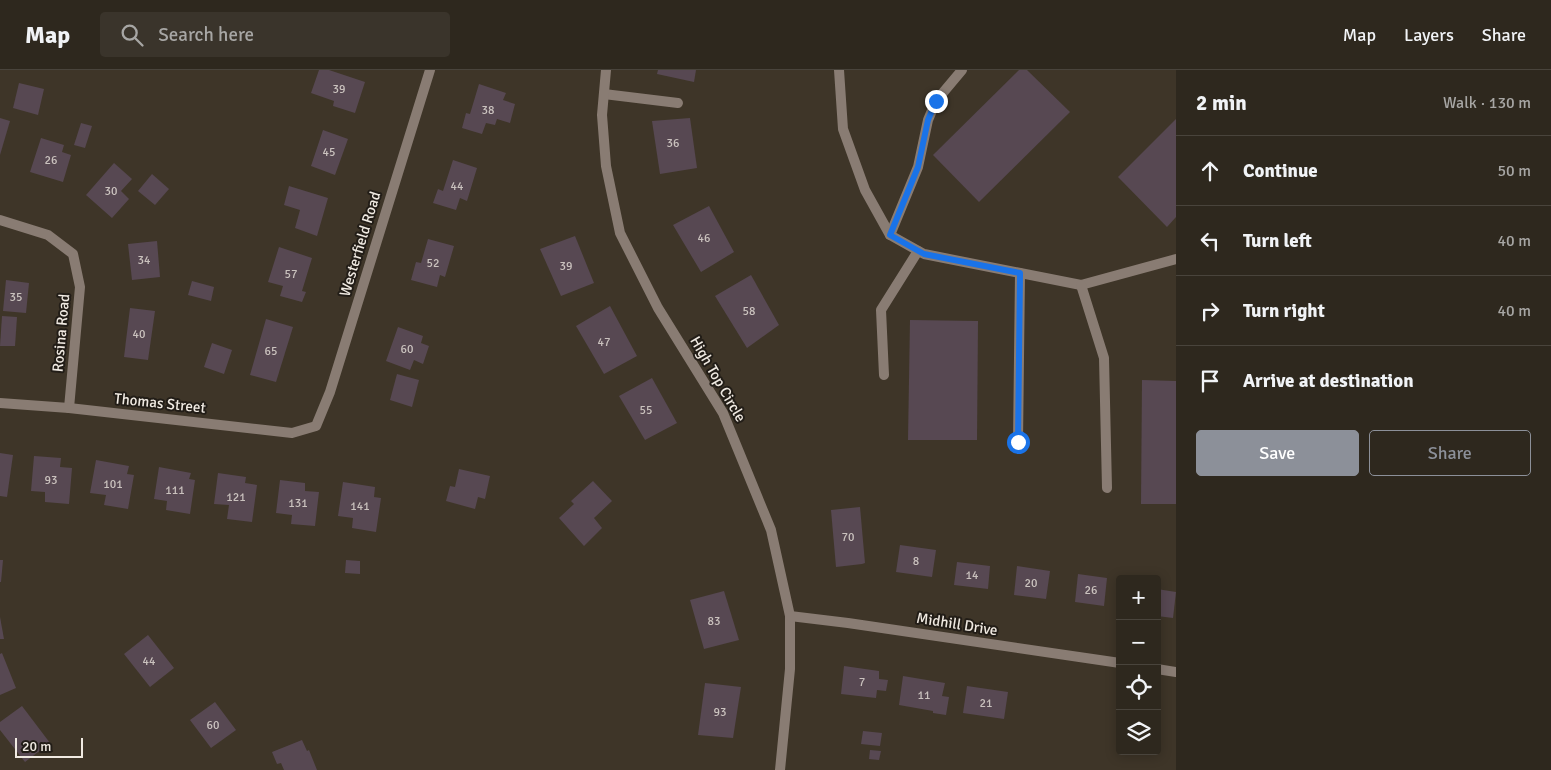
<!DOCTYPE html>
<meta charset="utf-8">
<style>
:root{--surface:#2e281e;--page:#3a342b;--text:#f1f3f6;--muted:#a7a6a4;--line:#49443c;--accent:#8c9099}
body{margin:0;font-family:Signika,sans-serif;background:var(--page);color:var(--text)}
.controls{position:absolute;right:15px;bottom:15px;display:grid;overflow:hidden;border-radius:5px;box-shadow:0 2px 12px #0003}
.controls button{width:45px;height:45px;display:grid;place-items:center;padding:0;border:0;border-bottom:1px solid var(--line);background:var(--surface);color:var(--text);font:25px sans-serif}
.scale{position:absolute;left:15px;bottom:12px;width:68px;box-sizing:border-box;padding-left:5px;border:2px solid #f0eae2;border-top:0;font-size:14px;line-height:18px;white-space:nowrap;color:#f0eae2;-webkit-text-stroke:4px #221d17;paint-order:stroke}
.stop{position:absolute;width:15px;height:15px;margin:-11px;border:4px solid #1a73e8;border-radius:50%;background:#fff}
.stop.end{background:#1a73e8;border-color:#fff;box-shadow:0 1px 5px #0008}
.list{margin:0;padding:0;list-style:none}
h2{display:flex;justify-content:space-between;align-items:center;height:65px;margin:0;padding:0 20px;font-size:21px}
h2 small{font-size:16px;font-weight:400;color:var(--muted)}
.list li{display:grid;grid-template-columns:32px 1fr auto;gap:15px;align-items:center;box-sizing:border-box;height:70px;padding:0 20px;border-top:1px solid var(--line)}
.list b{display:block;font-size:19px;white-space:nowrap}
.list em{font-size:16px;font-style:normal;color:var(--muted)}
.actions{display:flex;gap:10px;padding:15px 20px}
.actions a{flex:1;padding:11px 0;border:1px solid var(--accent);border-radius:5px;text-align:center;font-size:18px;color:var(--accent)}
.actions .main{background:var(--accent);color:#fff}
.icon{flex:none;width:28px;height:28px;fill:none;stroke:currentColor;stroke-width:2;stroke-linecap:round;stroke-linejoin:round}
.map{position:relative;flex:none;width:1176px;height:700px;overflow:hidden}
header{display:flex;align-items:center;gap:30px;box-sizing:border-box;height:70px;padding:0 25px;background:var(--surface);border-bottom:1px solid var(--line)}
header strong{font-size:24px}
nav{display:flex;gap:28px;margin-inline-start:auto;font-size:18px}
.search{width:350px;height:45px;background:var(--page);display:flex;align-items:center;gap:12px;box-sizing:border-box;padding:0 18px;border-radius:5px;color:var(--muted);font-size:19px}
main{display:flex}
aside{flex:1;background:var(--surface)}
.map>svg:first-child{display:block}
.building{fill:#574852}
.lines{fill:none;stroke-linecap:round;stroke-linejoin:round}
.lane{stroke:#897c73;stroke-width:10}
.street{stroke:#897c73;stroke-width:10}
.route{stroke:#1a73e8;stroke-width:6}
.labels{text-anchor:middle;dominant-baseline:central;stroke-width:4;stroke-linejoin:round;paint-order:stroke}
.number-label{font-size:12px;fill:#cac2be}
.street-label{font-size:15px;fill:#f0eae2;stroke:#221d17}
</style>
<header>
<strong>Map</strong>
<div class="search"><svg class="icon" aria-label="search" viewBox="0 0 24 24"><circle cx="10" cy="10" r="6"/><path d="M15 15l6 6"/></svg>Search here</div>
<nav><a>Map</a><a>Layers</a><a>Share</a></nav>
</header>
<main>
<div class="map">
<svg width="1176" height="700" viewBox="0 0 1176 700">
<rect width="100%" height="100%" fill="#3e3528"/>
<!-- building -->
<g class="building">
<path d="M 319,0 L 329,0 L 365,12 L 355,43 L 333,36 L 334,31 L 311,23 Z"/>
<path d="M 658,0 L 696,0 L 694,12 L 657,4 Z"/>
<path d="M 1019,0 L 1027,0 L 1070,42 L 979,132 L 933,85 Z"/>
<path d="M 19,13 L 44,19 L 38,45 L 13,38 Z"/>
<path d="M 479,14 L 506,23 L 503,30 L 515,34 L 510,53 L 497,49 L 495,55 L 486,53 L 482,64 L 462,58 L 466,43 L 470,44 Z"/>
<path d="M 0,48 L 10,51 L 0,85 Z"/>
<path d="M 690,48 L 697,98 L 660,104 L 652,51 Z"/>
<path d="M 1176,49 L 1176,147 L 1167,157 L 1118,107 Z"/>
<path d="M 81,53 L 92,56 L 85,78 L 74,75 Z"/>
<path d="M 323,60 L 348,69 L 335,105 L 311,96 Z"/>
<path d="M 41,68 L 64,75 L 62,82 L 71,85 L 63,112 L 30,102 Z"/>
<path d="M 453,90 L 477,98 L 467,131 L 460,128 L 456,140 L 433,133 L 438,119 L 443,121 Z"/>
<path d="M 114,93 L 132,109 L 121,121 L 129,129 L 112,148 L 86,125 Z"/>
<path d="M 152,104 L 169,119 L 155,135 L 138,121 Z"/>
<path d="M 289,116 L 328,128 L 317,166 L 295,158 L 300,140 L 284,135 Z"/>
<path d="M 709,136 L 734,182 L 701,202 L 673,155 Z"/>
<path d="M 575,166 L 594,213 L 561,226 L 540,179 Z"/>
<path d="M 428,169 L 454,176 L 445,207 L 440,205 L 437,217 L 411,210 L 416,192 L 421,193 Z"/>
<path d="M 157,171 L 160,207 L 132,210 L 128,174 Z"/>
<path d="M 279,177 L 312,188 L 302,221 L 306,222 L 302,232 L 280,226 L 283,216 L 268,212 Z"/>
<path d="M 751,205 L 779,255 L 747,278 L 715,226 Z"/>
<path d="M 6,210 L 29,213 L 26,243 L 3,241 Z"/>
<path d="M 192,211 L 214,217 L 211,231 L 188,225 Z"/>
<path d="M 610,236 L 637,286 L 604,304 L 576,256 Z"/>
<path d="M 130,238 L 155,241 L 148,290 L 124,287 Z"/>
<path d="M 2,246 L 17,247 L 15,276 L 0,276 Z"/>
<path d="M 266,249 L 293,257 L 276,312 L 250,305 Z"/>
<path d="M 910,250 L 978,251 L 977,370 L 908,370 Z"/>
<path d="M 398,257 L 423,266 L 421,273 L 429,276 L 423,294 L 414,290 L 410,300 L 386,291 Z"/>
<path d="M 212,273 L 232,280 L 224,304 L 204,297 Z"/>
<path d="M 397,304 L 419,310 L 412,337 L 390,330 Z"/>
<path d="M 652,308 L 677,353 L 645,370 L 619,326 Z"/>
<path d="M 1142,310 L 1176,311 L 1176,434 L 1141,434 Z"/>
<path d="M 0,383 L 13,385 L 7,427 L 0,426 Z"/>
<path d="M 34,386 L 61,388 L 60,397 L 72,398 L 69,434 L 45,432 L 45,422 L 31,421 Z"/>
<path d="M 96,390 L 129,396 L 127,404 L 134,405 L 128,439 L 104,435 L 106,425 L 90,423 Z"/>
<path d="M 159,397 L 191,403 L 189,409 L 195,410 L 190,444 L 166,440 L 167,431 L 154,429 Z"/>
<path d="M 459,399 L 490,406 L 485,429 L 478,427 L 475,439 L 446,431 L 450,416 L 455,417 Z"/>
<path d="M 218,403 L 246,407 L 245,413 L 257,415 L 252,452 L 227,449 L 229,435 L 214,434 Z"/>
<path d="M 280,410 L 305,413 L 305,421 L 319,422 L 315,456 L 291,454 L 292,445 L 276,443 Z"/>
<path d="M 593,411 L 612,431 L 594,448 L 602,458 L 584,476 L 559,448 L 574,434 L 571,431 Z"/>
<path d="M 343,412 L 375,417 L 374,427 L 381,428 L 376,462 L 352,458 L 353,448 L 338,446 Z"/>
<path d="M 860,437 L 865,493 L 862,494 L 836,497 L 831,440 Z"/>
<path d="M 900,475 L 936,480 L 932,507 L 896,502 Z"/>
<path d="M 0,490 L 3,490 L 1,512 L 0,512 Z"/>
<path d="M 346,490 L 360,491 L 360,504 L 345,503 Z"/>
<path d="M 957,492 L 990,496 L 988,519 L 954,515 Z"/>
<path d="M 1017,496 L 1050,501 L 1046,529 L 1014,525 Z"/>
<path d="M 1078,504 L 1107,508 L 1104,536 L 1075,532 Z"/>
<path d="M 1157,519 L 1176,522 L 1173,548 L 1157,546 Z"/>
<path d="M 724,521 L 739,570 L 704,579 L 690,530 Z"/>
<path d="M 0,547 L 4,569 L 0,569 Z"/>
<path d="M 148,565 L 174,598 L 150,617 L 124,584 Z"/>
<path d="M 2,583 L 16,618 L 0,625 L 0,584 Z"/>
<path d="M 844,596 L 879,601 L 879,609 L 888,610 L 886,621 L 877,620 L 876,628 L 841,624 Z"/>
<path d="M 903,606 L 945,613 L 942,626 L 949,627 L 946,645 L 933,643 L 933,641 L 899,635 Z"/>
<path d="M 705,613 L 741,617 L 733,668 L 698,665 Z"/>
<path d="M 967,616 L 1008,622 L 1004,649 L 963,643 Z"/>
<path d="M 215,632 L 236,660 L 211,678 L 190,650 Z"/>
<path d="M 22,636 L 50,673 L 25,692 L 0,660 L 0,652 Z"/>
<path d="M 1157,646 L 1161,646 L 1158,667 L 1157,667 Z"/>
<path d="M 863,661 L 882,663 L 880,676 L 861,674 Z"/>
<path d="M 302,670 L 307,681 L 309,680 L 317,700 L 284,700 L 281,693 L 277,694 L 272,682 Z"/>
<path d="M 870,680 L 881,681 L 879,690 L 869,689 Z"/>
</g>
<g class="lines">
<!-- lane -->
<g class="lane">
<path d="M 839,0 L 843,59 L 865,120 L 890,165 L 924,184 L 1081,215 L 1176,189"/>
<path d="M 604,24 L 678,33"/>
<path d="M 890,165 L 918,97 L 928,50 L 936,31 L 962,0"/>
<path d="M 1081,215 L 1104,288 L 1107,418"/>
<path d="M 884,305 L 881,240 L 918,181"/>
<path d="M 1018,372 L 1020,203"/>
</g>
<!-- street -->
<g class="street">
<path d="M 606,0 L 602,45 L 606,96 L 620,163 L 658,238 L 723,343 L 771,460 L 790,546 L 790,599 L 780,700"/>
<path d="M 0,150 L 48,165 L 73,184 L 80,217 L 69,338"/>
<path d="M 0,333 L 69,338 L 292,363 L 316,356 L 330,322 L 430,0"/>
<path d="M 790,546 L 848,553 L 1120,593"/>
<path d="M 1157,599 L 1176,602"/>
</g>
</g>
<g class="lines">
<!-- route -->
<path class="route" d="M 936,31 L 928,50 L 918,97 L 890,165 L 924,184 L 1020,203 L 1018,372"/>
</g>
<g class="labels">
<!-- number labels -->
<g class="number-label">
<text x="339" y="19">39</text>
<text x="488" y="40">38</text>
<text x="673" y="73">36</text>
<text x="329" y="82">45</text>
<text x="51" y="90">26</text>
<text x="457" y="116">44</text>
<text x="111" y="121">30</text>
<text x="704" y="168">46</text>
<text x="144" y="190">34</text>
<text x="433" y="193">52</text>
<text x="566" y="196">39</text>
<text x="291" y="204">57</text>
<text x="16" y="227">35</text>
<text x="749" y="241">58</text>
<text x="139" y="264">40</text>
<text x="604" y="272">47</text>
<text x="407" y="279">60</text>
<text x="271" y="281">65</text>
<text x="646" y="340">55</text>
<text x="51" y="410">93</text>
<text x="113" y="414">101</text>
<text x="175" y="420">111</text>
<text x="236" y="427">121</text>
<text x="298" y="433">131</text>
<text x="360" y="436">141</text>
<text x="848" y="467">70</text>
<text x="916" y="491">8</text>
<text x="972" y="505">14</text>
<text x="1031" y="513">20</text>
<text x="1091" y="520">26</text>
<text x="714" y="551">83</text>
<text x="149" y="591">44</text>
<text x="862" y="612">7</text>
<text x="924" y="625">11</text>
<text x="986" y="633">21</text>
<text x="720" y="642">93</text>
<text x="213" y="655">60</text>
</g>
<!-- street labels -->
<g class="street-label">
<text transform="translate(360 174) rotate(-73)">Westerfield Road</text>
<text transform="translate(61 263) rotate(-85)">Rosina Road</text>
<text transform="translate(718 309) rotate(60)">High Top Circle</text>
<text transform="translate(160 333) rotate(6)">Thomas Street</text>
<text transform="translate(957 554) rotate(9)">Midhill Drive</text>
</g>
</g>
</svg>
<div class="controls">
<button>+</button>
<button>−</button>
<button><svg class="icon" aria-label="locate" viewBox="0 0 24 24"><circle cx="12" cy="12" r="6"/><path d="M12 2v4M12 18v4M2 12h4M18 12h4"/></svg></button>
<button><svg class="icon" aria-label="layers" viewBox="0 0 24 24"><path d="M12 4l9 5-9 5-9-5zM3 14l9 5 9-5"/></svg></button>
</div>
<div class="scale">20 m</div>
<div class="stop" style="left:1018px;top:372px"></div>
<div class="stop end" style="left:936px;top:31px"></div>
</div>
<aside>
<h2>2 min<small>Walk · 130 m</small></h2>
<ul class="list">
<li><svg class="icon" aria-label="ahead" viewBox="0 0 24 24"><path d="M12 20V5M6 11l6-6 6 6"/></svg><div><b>Continue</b></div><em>50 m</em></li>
<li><svg class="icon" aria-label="left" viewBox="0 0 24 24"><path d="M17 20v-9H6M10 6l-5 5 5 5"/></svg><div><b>Turn left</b></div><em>40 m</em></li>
<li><svg class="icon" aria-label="right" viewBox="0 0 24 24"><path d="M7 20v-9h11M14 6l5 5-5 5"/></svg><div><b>Turn right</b></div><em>40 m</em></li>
<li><svg class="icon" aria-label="arrive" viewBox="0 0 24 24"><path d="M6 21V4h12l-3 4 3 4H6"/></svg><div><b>Arrive at destination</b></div></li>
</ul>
<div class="actions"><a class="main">Save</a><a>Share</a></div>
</aside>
</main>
